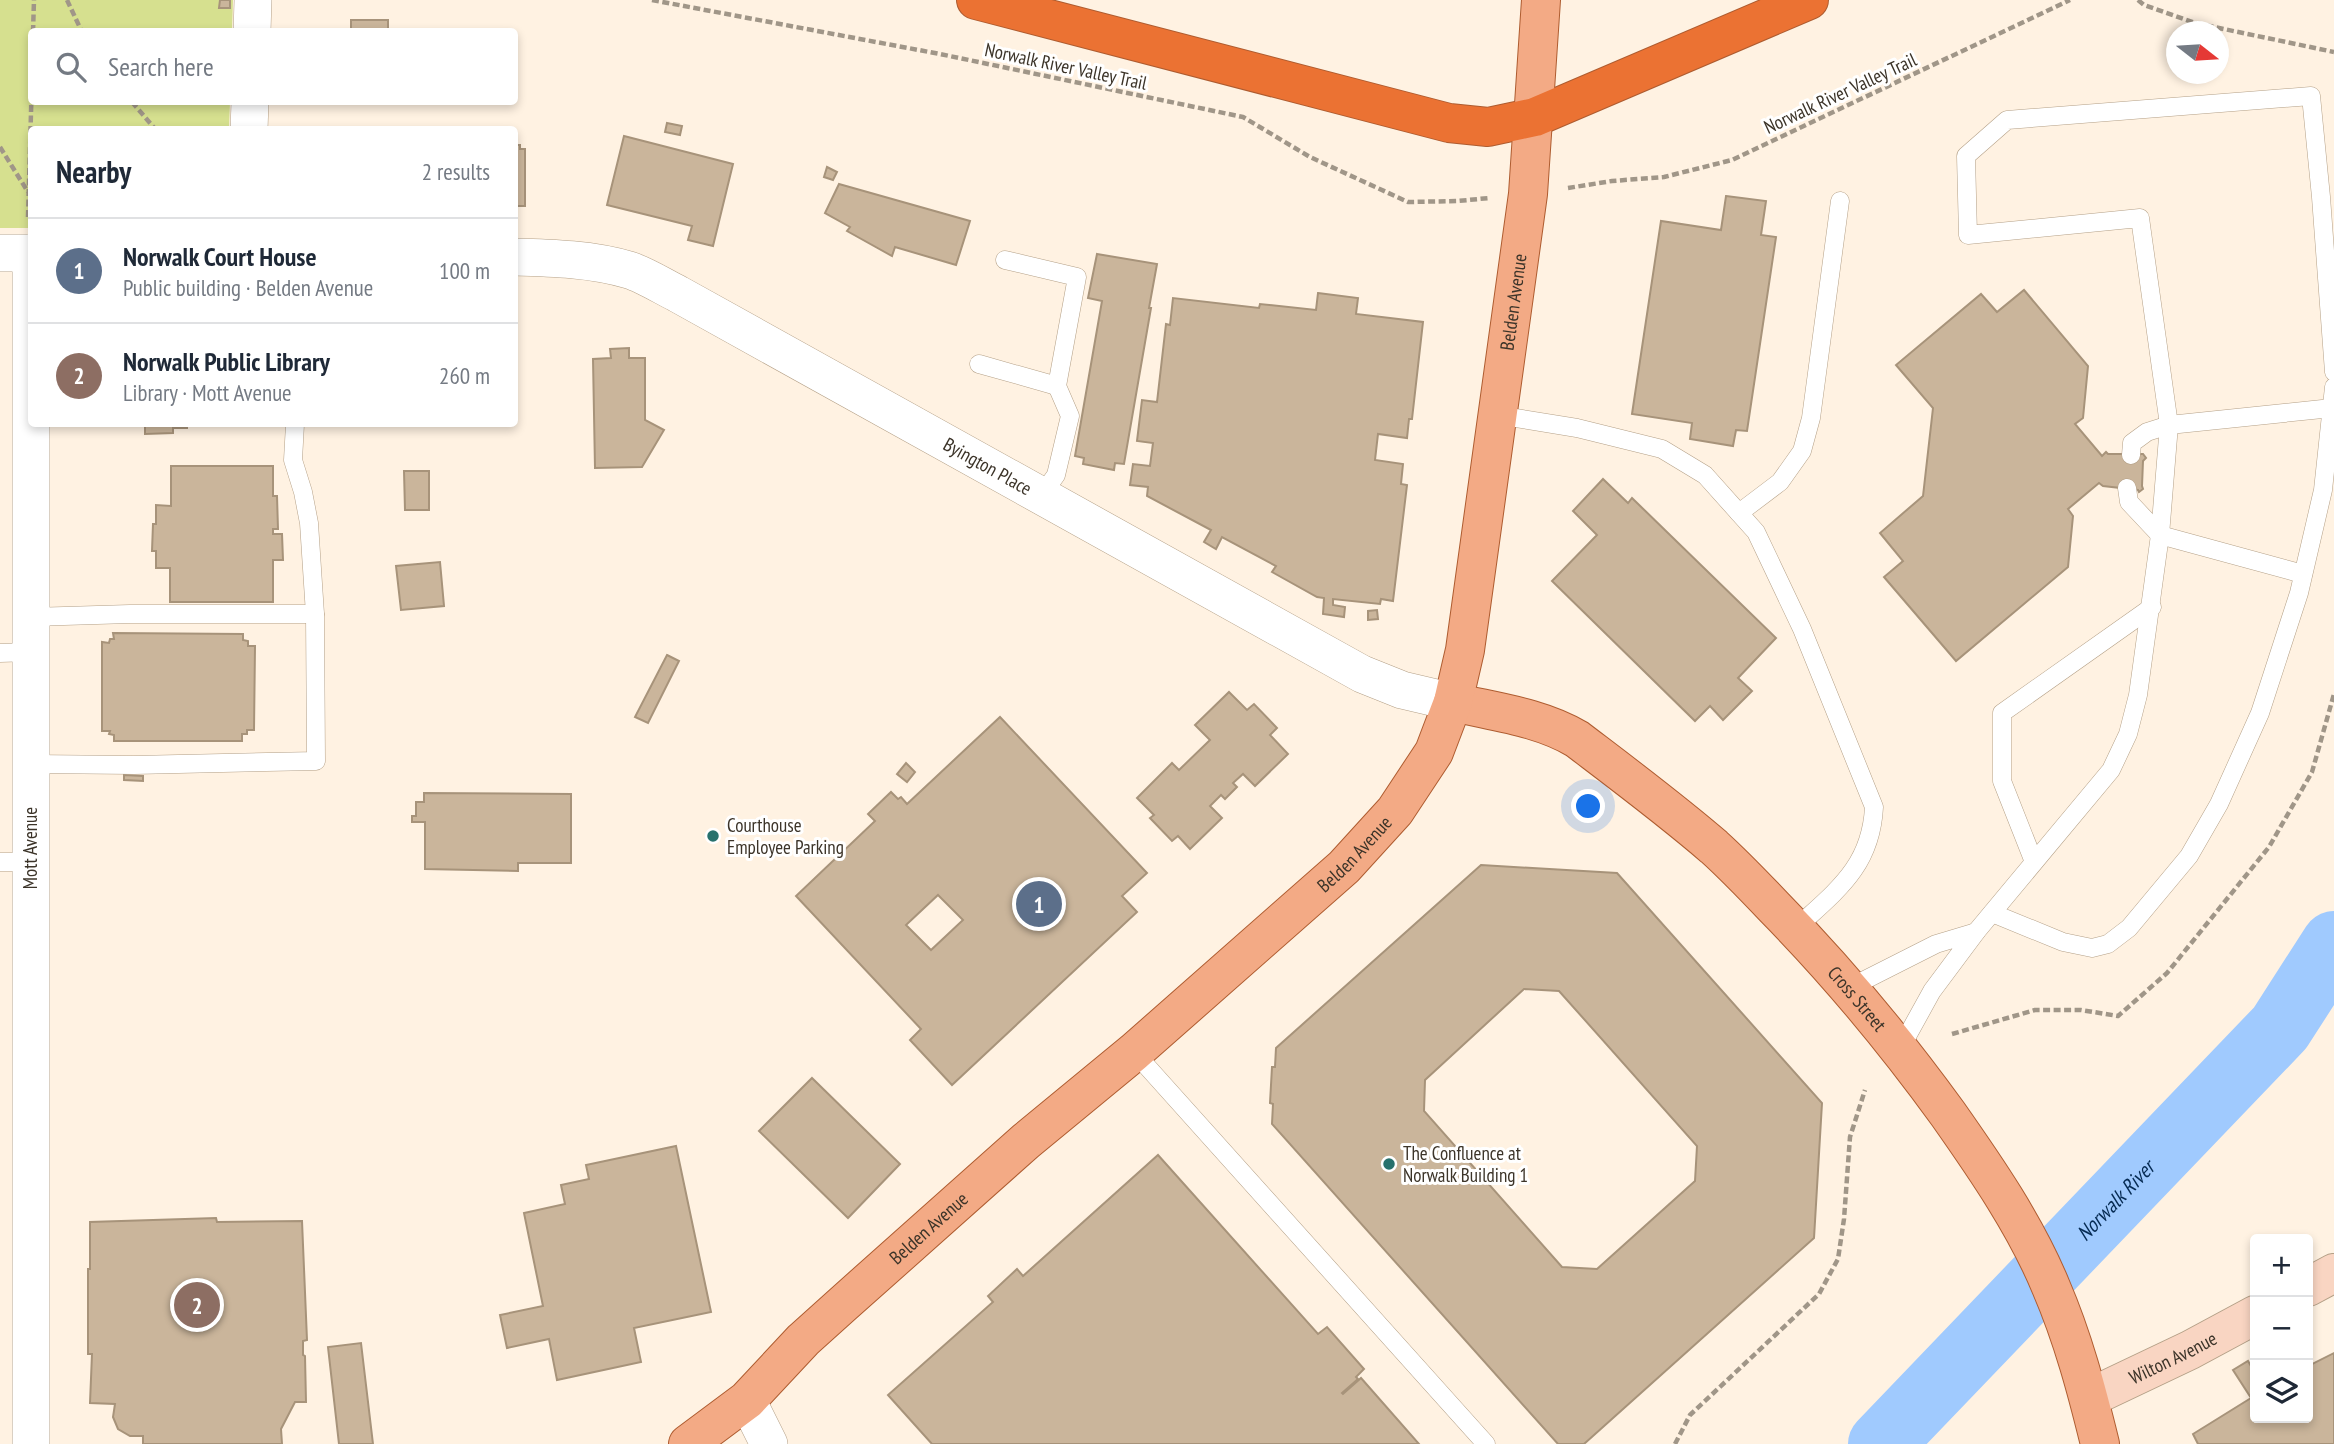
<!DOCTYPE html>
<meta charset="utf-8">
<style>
:root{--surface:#fff;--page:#f6f6f7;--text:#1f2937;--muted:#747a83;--line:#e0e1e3;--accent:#27716d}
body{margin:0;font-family:"PT Sans Narrow",sans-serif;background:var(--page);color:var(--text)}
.controls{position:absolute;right:21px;bottom:21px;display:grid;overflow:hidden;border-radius:7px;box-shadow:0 4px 10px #0003}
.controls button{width:63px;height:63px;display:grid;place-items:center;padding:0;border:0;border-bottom:2px solid var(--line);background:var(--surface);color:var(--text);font:35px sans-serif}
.compass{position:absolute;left:2166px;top:21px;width:63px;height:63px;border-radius:50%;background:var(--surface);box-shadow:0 4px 10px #0003;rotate:107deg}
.you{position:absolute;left:1589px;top:807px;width:24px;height:24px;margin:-18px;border:5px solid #fff;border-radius:50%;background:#1a73e8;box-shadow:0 0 0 10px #1a73e833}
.badge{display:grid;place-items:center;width:46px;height:46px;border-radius:50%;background:var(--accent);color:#fff;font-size:23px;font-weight:700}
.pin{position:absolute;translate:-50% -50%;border:4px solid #fff;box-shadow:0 2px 7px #0006}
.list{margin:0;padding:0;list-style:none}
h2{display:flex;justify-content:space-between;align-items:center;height:91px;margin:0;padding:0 28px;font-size:30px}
h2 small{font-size:23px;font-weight:400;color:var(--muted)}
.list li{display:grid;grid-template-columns:46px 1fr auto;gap:21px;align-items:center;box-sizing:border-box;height:105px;padding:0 28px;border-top:2px solid var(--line)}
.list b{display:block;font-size:26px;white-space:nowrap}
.list p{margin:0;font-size:23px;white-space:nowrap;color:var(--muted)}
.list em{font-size:23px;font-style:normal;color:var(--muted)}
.icon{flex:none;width:38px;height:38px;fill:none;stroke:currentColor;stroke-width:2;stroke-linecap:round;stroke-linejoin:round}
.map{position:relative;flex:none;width:2334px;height:1444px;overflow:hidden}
.search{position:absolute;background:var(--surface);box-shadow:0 4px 10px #0003;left:28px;top:28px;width:490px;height:77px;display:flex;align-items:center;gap:18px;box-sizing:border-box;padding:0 24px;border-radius:7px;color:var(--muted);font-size:26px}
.panel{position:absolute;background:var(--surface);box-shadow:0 4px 10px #0003;left:28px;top:126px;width:490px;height:301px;border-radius:7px}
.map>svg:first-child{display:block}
.green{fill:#d6e08f}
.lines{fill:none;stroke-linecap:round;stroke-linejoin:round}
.river{stroke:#a0cafe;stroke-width:66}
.building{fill:#cab59b;stroke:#a7937a;stroke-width:2;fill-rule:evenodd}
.service-casing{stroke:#b4a087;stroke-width:19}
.minor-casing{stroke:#b4a087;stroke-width:38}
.secondary-casing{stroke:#b4a087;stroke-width:40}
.primary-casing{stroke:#ae5c30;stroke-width:40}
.motorway-casing{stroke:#ae5c30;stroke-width:40}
.path{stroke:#a09688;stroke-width:4.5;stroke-dasharray:7 3.5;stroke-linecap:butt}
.service{stroke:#fff;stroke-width:18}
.minor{stroke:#fff;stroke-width:37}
.secondary{stroke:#f9d5c2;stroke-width:38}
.primary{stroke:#f3aa85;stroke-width:38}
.motorway{stroke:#eb7233;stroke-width:38}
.poi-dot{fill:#27716d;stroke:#fff;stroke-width:2.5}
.labels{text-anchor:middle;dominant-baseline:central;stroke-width:6;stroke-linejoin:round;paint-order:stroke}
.street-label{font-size:19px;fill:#3c3429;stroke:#fff}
.poi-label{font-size:19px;fill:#3c3429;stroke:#fff;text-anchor:start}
.water-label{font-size:21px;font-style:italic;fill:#062b53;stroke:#fff}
</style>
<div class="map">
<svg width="2334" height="1444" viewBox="0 0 2334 1444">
<rect width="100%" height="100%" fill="#fff2e2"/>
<!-- green -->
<path class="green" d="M 0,0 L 233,0 L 232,31 L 32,32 L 32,102 L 230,102 L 229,129 L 32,130 L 31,228 L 0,228 Z"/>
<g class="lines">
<!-- river -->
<path class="river" id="s1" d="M 1881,1444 L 2280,1028 L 2334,944"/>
</g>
<!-- building -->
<g class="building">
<path d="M 220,0 L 230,0 L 230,8 L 219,8 Z"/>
<rect x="351" y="20" width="37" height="12"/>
<path d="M 667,123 L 682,126 L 680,135 L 665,132 Z"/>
<path d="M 624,136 L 733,164 L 713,246 L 688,240 L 692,226 L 607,205 Z"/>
<path d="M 514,145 L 520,145 L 520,149 L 525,149 L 525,206 L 514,206 Z"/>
<path d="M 827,167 L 837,172 L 833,180 L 824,177 Z"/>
<path d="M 839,184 L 970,221 L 956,265 L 895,247 L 892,256 L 847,231 L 850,227 L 825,213 Z"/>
<path d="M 1726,196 L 1766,201 L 1761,235 L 1776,237 L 1747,431 L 1736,430 L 1733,446 L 1690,439 L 1692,423 L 1632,414 L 1661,221 L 1721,230 Z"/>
<path d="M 1097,254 L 1157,264 L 1149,308 L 1151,308 L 1124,464 L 1115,463 L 1114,470 L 1083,464 L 1084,458 L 1075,456 L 1102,301 L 1088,298 Z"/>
<path d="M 2024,290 L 2088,366 L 2083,418 L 2075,424 L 2102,456 L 2106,452 L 2108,454 L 2143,454 L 2146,458 L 2143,461 L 2142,486 L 2143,489 L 2139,492 L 2138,490 L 2103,486 L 2099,483 L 2068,509 L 2073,516 L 2068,567 L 1956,661 L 1884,577 L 1903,561 L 1880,533 L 1923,496 L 1933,408 L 1896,365 L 1981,294 L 1997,312 Z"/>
<path d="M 1318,293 L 1358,298 L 1356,314 L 1423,322 L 1412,419 L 1409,419 L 1407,438 L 1378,434 L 1375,460 L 1403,464 L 1401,484 L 1407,485 L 1393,601 L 1381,599 L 1380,604 L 1333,599 L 1333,605 L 1345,607 L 1344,617 L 1323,614 L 1324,598 L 1317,597 L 1272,572 L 1276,566 L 1222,537 L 1216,549 L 1204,542 L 1211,530 L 1147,496 L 1148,487 L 1130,485 L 1133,464 L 1150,466 L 1153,443 L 1137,441 L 1142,400 L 1157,402 L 1166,324 L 1170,325 L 1173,298 L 1259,308 L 1260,304 L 1316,310 Z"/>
<path d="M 629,348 L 629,358 L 645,358 L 645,420 L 664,430 L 642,467 L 595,468 L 593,359 L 611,358 L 610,349 Z"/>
<path d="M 145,424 L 216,424 L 187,424 L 187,428 L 173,428 L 173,433 L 145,434 Z"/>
<path d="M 171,466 L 273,466 L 273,496 L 277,496 L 278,529 L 273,529 L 273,534 L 282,534 L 283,560 L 273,560 L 273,602 L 170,602 L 170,568 L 156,568 L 156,551 L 152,551 L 153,524 L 156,524 L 156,505 L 171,506 Z"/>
<path d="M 404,471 L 429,471 L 429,510 L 405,510 Z"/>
<path d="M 1603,479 L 1628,503 L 1632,498 L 1776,638 L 1738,678 L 1752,691 L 1723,720 L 1710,706 L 1695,721 L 1552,581 L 1597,535 L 1573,511 Z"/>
<path d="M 440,562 L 444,606 L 401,610 L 396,566 Z"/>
<path d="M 1377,610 L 1378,619 L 1368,620 L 1368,611 Z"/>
<path d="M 113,633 L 243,634 L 243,640 L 248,641 L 248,646 L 255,646 L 254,730 L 247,730 L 247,734 L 242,734 L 242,741 L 114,741 L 114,735 L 109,734 L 110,731 L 102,731 L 102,642 L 109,643 L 110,639 L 114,639 Z"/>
<path d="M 667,655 L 679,661 L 648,723 L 635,717 Z"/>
<path d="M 1229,692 L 1247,710 L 1254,704 L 1277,728 L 1270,735 L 1288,754 L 1255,786 L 1243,774 L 1233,783 L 1237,787 L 1225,799 L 1221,795 L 1210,806 L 1222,818 L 1190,849 L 1178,836 L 1172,841 L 1150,818 L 1154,815 L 1137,798 L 1172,763 L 1179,770 L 1210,740 L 1195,725 Z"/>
<path d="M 1000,717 L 1147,873 L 1122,896 L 1137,912 L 952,1085 L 910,1040 L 921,1029 L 796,896 L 875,821 L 868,814 L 891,792 L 898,799 L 901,797 L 907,804 ZM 938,895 L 963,920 L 931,950 L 906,925 Z"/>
<path d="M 906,763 L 915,772 L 907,782 L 897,774 Z"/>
<path d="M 124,775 L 143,776 L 143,781 L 124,780 Z"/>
<path d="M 424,793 L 571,794 L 571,863 L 518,863 L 518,871 L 425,869 L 425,822 L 412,822 L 412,816 L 416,816 L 416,802 L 424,802 Z"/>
<path d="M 1481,865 L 1617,873 L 1822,1103 L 1814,1238 L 1584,1444 L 1558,1444 L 1272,1124 L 1273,1104 L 1270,1103 L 1272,1067 L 1275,1067 L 1276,1048 ZM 1524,989 L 1559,991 L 1697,1146 L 1695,1181 L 1597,1269 L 1562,1267 L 1424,1111 L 1425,1080 Z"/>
<path d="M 812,1078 L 900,1164 L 848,1218 L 759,1131 Z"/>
<path d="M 676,1146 L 711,1312 L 634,1328 L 641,1362 L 557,1380 L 549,1339 L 507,1348 L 500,1315 L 543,1306 L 524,1213 L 565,1204 L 561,1185 L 589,1179 L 586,1165 Z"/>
<path d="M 1158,1155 L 1318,1334 L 1327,1327 L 1364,1369 L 1356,1377 L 1358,1379 L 1342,1393 L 1343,1394 L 1361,1378 L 1419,1444 L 932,1444 L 888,1395 L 993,1302 L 988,1296 L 1017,1269 L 1023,1276 Z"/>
<path d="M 216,1218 L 217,1222 L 302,1221 L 307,1340 L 303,1341 L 303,1355 L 305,1356 L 306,1402 L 295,1402 L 281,1429 L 282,1444 L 143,1444 L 143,1436 L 130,1436 L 118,1429 L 113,1417 L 115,1404 L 90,1403 L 92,1354 L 88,1354 L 88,1269 L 90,1269 L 90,1222 Z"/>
<path d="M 361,1343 L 373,1444 L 339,1444 L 328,1347 Z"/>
<path d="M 2334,1353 L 2334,1444 L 2198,1444 L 2193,1434 L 2251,1398 L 2233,1370 L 2248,1361 L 2255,1373 L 2255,1418 L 2308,1418 L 2308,1366 Z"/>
</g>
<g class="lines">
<!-- service casing -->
<g class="service-casing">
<g id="service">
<path d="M 1005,260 L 1077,277 L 1057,386 L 1070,416 L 1056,475 L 1041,496"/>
<path d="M 979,364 L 1057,386"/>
<path d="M 1497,415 L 1577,428 L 1662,449 L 1705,475 L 1756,532 L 1802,629 L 1874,807 C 1871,867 1836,891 1795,929"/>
<path d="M 295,424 L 293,460 L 303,492 L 309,523 L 315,614"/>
<path d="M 2131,455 L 2132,443 L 2147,432 L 2169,425 L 2332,408"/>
<path d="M 2127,488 L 2129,502 L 2160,535 L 2303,574"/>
<path d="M 1739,513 L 1780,482 L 1802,451 L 1811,418 L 1840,201"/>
<path d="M 31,617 L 130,614 L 315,614 L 316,761 L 134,765 L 31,764"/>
<path d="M 0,653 L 30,652"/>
<path d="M 0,862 L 30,862"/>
<path d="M 2034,862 L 2002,781 L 2002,713 L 2152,607"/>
<path d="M 1992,913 L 2063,942 L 2092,948 L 2108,944 L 2129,928 L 2189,856 L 2219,804 L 2260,713 L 2299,593 L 2323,490 L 2334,387"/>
<path d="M 1976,932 L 2111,770 L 2128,734 L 2138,695 L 2160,535 L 2169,425 L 2140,218 L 1968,235 L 1966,156 L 2007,120 L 2311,96 L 2321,197 L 2334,372"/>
<path d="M 1849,988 L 1936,944 L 1976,932 L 1932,991 L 1900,1049"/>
<path d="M 1134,1052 L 1486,1444"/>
</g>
</g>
<!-- minor casing -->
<g class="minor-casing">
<g id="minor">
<path d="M 252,32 L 253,0"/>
<path d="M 249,130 L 250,102"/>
<path d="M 0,253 L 32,253"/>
<path id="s2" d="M 514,257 C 553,258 592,259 629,270 C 645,275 662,286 678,294 L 1362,674 L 1402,690 L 1453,702"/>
<path d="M 747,1400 L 769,1444"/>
<path d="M 31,1444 L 31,253"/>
</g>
</g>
<!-- secondary casing -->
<g class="secondary-casing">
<g id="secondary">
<path d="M 2308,1287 L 2334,1273"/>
<path id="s3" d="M 2089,1398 L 2190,1350 L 2255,1315"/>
</g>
</g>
<!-- primary casing -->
<g class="primary-casing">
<g id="primary">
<path id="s4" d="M 1453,702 C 1495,712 1540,717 1577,739 C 1623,774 1670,809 1714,847 C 1735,866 1755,887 1774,907 C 1838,972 1895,1041 1948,1114 C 1986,1168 2026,1226 2051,1287 C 2073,1338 2087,1391 2100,1444"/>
<path id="s5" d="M 688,1444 L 747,1400 L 803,1340 L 843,1304 L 1026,1141 L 1134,1052 L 1344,867 L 1395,811 L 1434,752 L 1453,702 L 1465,650 L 1528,194 L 1541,0"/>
</g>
</g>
<!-- motorway casing -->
<g class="motorway-casing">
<path id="motorway" d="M 976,0 L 1449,123 L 1488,127 L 1535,117 L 1809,0"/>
</g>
<!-- path -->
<g class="path">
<path d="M 67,0 L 82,32"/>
<path d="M 652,0 L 940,54 L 1243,117 L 1310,157 L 1408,202 L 1458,201 L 1489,198"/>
<path d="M 2138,0 L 2144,5 L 2195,23 L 2334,52"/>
<path d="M 33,32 L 34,0"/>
<path d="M 132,102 L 156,130"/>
<path d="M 0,147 L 28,192"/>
<path d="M 1568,188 L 1612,181 L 1664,177 L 1732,160 L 2070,0"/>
<path d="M 28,217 L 32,78"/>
<path d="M 1952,1034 L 2035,1010 L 2081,1010 L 2118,1016 L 2167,973 L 2269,847 L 2312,772 L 2334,694"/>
<path d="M 1675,1444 L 1690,1415 L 1819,1294 L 1838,1259 L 1844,1219 L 1850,1137 L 1865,1090"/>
</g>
<!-- service -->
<use href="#service" class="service"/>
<!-- minor -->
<use href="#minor" class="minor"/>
<!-- secondary -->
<use href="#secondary" class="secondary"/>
<!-- primary -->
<use href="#primary" class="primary"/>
<!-- motorway -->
<use href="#motorway" class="motorway"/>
</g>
<!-- markers -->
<g class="poi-dot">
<circle cx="713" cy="836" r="7"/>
<circle cx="1389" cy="1164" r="7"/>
</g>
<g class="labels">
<!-- street labels -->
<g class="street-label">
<text transform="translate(1066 66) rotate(12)">Norwalk River Valley Trail</text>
<text transform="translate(1840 93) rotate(-25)">Norwalk River Valley Trail</text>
<text stroke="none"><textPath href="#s5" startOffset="1479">Belden Avenue</textPath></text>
<text stroke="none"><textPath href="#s2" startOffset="525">Byington Place</textPath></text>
<text transform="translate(30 848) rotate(-90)">Mott Avenue</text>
<text stroke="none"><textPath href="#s5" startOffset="891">Belden Avenue</textPath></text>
<text stroke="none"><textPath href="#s4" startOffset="513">Cross Street</textPath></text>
<text stroke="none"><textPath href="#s5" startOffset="324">Belden Avenue</textPath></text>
<text stroke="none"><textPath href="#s3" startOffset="93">Wilton Avenue</textPath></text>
</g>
<!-- poi labels -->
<g class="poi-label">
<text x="727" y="825">Courthouse<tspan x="727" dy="22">Employee Parking</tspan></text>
<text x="1403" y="1153">The Confluence at<tspan x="1403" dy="22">Norwalk Building 1</tspan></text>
</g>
<!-- water labels -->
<g class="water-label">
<text stroke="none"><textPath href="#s1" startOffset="338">Norwalk River</textPath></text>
</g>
</g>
</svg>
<div class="controls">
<button>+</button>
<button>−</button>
<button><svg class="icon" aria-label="layers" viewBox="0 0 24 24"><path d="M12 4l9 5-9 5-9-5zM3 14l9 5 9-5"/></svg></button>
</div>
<svg class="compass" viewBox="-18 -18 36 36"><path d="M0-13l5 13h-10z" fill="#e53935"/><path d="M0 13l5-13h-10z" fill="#747a83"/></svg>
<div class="you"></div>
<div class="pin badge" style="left:1039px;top:904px;background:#5c6f8a">1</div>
<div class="pin badge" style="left:197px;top:1305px;background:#8d6e63">2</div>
<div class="search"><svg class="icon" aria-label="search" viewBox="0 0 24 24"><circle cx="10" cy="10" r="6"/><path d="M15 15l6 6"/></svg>Search here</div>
<section class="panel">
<h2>Nearby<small>2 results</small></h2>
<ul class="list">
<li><span class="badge" style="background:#5c6f8a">1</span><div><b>Norwalk Court House</b><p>Public building · Belden Avenue</p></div><em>100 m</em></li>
<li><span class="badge" style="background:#8d6e63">2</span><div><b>Norwalk Public Library</b><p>Library · Mott Avenue</p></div><em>260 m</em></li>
</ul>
</section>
</div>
